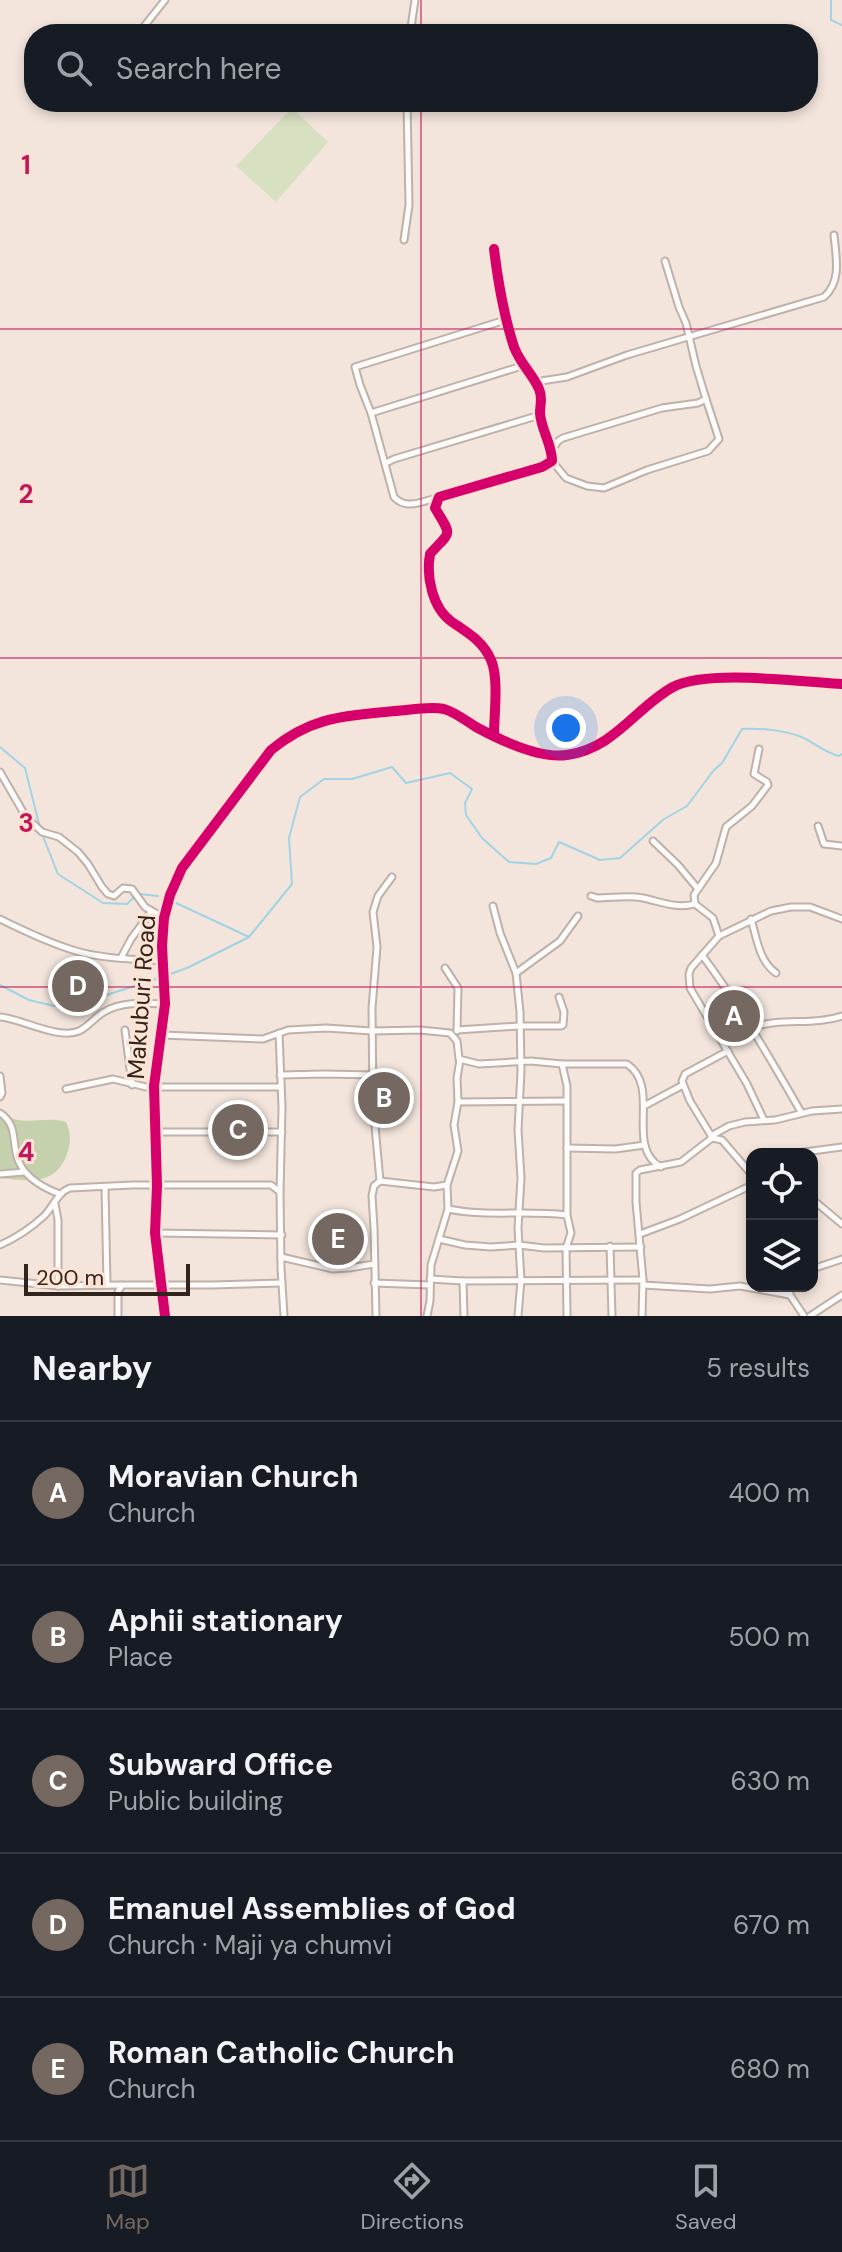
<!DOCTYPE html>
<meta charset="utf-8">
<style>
:root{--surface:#171b24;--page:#20242c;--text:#f1f3f6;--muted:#9ea1a6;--line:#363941;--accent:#746860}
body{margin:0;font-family:"DM Sans",sans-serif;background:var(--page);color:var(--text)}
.controls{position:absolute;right:24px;bottom:24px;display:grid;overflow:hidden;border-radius:16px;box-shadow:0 4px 12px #0003}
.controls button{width:72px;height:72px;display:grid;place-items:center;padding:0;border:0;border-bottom:2px solid var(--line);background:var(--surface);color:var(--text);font:40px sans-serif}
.scale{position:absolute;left:24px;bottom:20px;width:166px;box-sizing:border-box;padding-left:8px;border:4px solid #30241d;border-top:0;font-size:22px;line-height:28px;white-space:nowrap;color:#30241d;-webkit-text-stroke:6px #fce3d3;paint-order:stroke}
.you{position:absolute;left:566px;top:728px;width:28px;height:28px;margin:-20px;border:6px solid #fff;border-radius:50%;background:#1a73e8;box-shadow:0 0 0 12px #1a73e833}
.badge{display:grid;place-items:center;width:52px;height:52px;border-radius:50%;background:var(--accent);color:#fff;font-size:26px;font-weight:700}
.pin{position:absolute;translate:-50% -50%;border:4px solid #fff;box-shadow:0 2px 8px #0006}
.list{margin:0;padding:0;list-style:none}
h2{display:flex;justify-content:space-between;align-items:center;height:104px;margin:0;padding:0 32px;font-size:34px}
h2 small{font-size:26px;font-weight:400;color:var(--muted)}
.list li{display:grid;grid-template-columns:52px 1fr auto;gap:24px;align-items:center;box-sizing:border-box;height:144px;padding:0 32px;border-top:2px solid var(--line)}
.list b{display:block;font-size:30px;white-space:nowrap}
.list p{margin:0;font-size:26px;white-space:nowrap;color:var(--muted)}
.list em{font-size:26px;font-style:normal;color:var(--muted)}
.icon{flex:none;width:44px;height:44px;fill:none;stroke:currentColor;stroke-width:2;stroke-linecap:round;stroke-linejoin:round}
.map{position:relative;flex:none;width:842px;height:1316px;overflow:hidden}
.search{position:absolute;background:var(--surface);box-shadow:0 4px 12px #0003;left:24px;right:24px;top:24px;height:88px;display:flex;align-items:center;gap:20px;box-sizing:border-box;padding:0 28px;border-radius:32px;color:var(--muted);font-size:30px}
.sheet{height:824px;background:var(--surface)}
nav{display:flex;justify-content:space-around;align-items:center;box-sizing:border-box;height:112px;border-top:2px solid var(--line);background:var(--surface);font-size:22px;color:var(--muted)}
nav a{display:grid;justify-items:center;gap:4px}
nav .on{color:var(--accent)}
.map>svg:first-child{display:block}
.green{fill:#d8e0c2}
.forest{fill:#c5d1ad}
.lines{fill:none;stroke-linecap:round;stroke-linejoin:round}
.stream{stroke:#a1d3e4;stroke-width:2}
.minor-casing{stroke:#bdb1a9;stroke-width:9}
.tertiary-casing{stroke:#bdb1a9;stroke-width:10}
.minor{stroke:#fdfbfa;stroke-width:5}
.tertiary{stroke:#fdfbfa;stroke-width:6}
.cycleway-casing{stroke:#fce3d3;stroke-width:15}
.cycleway{stroke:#d6006c;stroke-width:10}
.grid{fill:none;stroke:#c2185b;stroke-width:2;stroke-opacity:0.55}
.labels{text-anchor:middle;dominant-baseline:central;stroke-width:6;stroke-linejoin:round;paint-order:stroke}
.street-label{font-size:24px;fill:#30241d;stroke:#fce3d3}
.grid-label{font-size:26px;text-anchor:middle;font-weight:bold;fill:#c2185b;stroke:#fce3d3;stroke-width:6;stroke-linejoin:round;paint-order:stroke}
</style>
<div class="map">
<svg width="842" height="1316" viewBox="0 0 842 1316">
<rect width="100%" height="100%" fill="#f3e5dc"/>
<!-- green -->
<path class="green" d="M 292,108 L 328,142 L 276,202 L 236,166 Z"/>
<!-- forest -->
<path class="forest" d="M 0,1111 C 18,1129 44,1115 66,1122 C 71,1133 71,1142 67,1154 C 56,1186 28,1181 0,1178 Z"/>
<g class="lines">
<!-- stream -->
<g class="stream">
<path d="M 831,0 L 831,20 L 842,25"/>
<path d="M 0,747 L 25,768 L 40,828"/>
<path d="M 42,834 L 58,874 L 103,903 L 127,904 L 134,897"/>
<path d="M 139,894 L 158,896"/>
<path d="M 174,902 L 249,937"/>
<path d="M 0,985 L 29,1000 L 54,1006 L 91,1000 L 162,977 L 187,968 L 249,937 L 292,884 L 289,838 L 300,797 L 324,779 L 352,779 L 392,767 L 406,783 L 450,773 L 472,789 L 465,803 L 466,815 L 482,838 L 509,862 L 536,864 L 551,858 L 559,842 L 600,860 L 620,858 L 664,819 L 687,806 L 714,770 L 722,763 L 742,729 C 759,728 782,730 799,736 C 813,741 824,753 839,756 L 842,754"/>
</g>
<!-- minor casing -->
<g class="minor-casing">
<g id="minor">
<path d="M 138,34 L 165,0"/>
<path d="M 410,34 L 415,0"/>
<path d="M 404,240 L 409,205 L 407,102"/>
<path d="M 494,249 C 498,282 504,316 514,347 C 521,365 532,373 539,389 C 543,398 540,404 540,413 C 541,430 552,444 552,461 L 542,467 L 439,497 L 435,508 C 453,538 451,530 430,554 C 426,576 432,608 452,622 C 468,633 483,641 491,660 C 499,678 494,715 494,735"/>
<path d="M 535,382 L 567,377 L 627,355 L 824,297 C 842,281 836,257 834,235"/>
<path d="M 371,413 L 522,366"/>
<path d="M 552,450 L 558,441 L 563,438 L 662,408 L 698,403 L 706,399 L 696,366 L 686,323 L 679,307 L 665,261"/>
<path d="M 552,461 L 566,478 L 587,486 L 604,488 L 647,470 L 708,451 L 719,439 L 706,399"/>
<path d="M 386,463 L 394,459 L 540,415"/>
<path d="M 436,498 C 421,502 406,510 394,497 L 371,413 L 360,385 L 355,367 L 499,322 L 503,319 L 506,312"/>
<path d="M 0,772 L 26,817 L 42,832 L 59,837 L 78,852 L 88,864 L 102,887 L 108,894 L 114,896 L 123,888 L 132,889 L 145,907 L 164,918"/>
<path d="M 818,826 L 824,844 L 842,846"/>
<path d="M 653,841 L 678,865 L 698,889"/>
<path d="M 591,896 L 597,898 C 612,898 628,895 643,898 C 662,902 676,909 695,904"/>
<path d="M 493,906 L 500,933 L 516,973 L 520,1012 L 521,1071 L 518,1130 L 521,1178 L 518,1228 L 521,1280 L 518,1316"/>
<path d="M 0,919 C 24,931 49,943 76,951 C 103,959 134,959 163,961"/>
<path d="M 751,919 C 757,939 759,961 776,973"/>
<path d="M 719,936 L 713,918 L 695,904 L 694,895 L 716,863 L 726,827 L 752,806 L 768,785 L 767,782 L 754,774 L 759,749"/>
<path d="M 702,955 C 739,1005 770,1058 801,1112"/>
<path d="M 121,958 L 131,939 L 151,912"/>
<path d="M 445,968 L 458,988 L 457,1031"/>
<path d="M 516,973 L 560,941 L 578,916"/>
<path d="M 0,1017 C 20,1018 58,1040 79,1031 C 88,1027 95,1017 104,1012 C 121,1001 145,1003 165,1004"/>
<path d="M 751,1028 C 781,1017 812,1026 842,1016"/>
<path d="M 125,1030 L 132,1085"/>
<path d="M 457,1030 L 519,1026 L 561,1026 L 563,1025 L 564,1012 L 559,997"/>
<path d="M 279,1033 L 282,1107 L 280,1192"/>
<path d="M 162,1035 L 263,1039 L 288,1030 L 326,1028 L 372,1031 L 420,1030 L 450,1033 L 457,1041 L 459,1059 L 479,1064 L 531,1061 L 562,1064 L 627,1064 C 662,1087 624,1147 661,1167"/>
<path d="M 562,1064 L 567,1086 L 567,1215 L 571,1233 L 566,1248 L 567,1316"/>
<path d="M 280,1075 L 324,1074 L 374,1075"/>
<path d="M 0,1076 L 2,1093 L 0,1097"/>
<path d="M 66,1089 L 113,1079 L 146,1087 L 281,1087"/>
<path d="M 458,1102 L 566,1101"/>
<path d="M 644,1106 L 683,1085"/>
<path d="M 0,1113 C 20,1126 10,1146 20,1164 C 27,1179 46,1189 60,1194"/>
<path d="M 764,1120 L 747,1084 L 690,988 L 689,974 L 691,968 L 719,936 L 771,911 L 791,907 L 810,907 L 842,919"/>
<path d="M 155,1132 L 282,1132"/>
<path d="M 711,1136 L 729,1126 L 745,1122 L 775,1120 L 812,1111 L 842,1109"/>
<path d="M 712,1137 L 690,1101 L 682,1081 L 685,1074 L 728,1051"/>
<path d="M 567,1148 L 615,1149 L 645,1145"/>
<path d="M 797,1153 L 842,1147"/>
<path d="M 0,1174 L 24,1172"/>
<path d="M 380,1181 L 373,1104 L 372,1008 L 377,947 L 373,912 L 378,896 L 392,877"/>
<path d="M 105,1187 L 107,1284"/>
<path d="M 812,1199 L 842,1224"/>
<path d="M 55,1204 L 58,1220 L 58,1286"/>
<path d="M 448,1209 C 487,1217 527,1210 566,1215"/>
<path d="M 155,1233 L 282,1235"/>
<path d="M 640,1234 L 680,1219 L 752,1185"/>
<path d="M 439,1239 L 465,1245 L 491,1247 L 519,1245 L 544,1248 L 641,1247"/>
<path d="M 0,1245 C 16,1238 31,1228 44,1216 C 53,1207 58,1192 70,1188 L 132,1185 L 271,1185 L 280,1192 L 281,1268 L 284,1316"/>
<path d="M 610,1246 L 612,1316"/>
<path d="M 281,1257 L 333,1269 L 349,1268 L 374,1264"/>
<path d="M 812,1269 L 842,1259"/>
<path d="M 430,1279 L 463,1281 L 643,1280"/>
<path d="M 0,1280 L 58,1286 L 121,1285"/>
<path d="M 463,1281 L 464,1316"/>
<path d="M 374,1283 L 430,1285"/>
<path d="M 643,1285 L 710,1289 L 740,1286 L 790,1295"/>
<path d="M 789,1286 L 790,1295 L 804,1316"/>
<path d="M 118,1316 L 118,1292 L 122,1285 L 212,1285 L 282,1283"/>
<path d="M 376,1316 L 374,1228 L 372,1196 L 374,1186 L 380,1181 L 434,1187 L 447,1185 L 458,1151 L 454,1125 L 458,1102 L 457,1078 L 460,1060"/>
<path d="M 427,1316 L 430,1301 L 431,1265 L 448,1209 L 447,1185"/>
<path d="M 642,1316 L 643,1280 L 636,1202 L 636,1173 L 640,1170 L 681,1162 L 712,1138 L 722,1140 L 752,1175"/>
<path d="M 810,1316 L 842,1295"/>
</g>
</g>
<!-- tertiary casing -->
<g class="tertiary-casing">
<path id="tertiary" d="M 165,1316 L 155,1233 L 157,1186 L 154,1086 L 165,1004 L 162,946 L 164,918 L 170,895 L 182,868 L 271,750 C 312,716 345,716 395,711 C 410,710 429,706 444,709 C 455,712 466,721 476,727 C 500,740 539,759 567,755 C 615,748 635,708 673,687 C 707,669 801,682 842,684"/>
</g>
<!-- minor -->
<use href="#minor" class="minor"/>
<!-- tertiary -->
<use href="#tertiary" class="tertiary"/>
<!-- cycleway casing -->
<g class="cycleway-casing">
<g id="cycleway">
<path d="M 494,249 C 498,282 504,316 514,347 C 521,365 532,373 539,389 C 543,398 540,404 540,413 C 541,430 552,444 552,461 L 542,467 L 439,497 L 435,508 C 453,538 451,530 430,554 C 426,576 432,608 452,622 C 468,633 483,641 491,660 C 499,678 494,715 494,735"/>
<path d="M 165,1316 L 155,1233 L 157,1186 L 154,1086 L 165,1004 L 162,946 L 164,918 L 170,895 L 182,868 L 271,750 C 312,716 345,716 395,711 C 410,710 429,706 444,709 C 455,712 466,721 476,727 C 500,740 539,759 567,755 C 615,748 635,708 673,687 C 707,669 801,682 842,684"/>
</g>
</g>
<!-- cycleway -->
<use href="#cycleway" class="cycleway"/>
</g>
<!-- grid -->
<path class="grid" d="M 421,0 L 421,34M 421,102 L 421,1316M 0,329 L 842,329M 0,658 L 842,658M 0,987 L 842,987"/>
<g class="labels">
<!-- street labels -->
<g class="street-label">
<text transform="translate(141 997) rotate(-86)">Makuburi Road</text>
</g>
</g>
<g class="grid-label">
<text x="26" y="174">1</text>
<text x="26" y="503">2</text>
<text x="26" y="832">3</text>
<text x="26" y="1161">4</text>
</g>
</svg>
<div class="controls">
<button><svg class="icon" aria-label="locate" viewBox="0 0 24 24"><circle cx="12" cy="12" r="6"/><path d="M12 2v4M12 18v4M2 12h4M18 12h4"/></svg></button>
<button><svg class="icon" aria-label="layers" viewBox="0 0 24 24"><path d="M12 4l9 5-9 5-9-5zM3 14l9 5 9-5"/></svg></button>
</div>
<div class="scale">200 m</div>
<div class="you"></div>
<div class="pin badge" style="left:734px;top:1016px">A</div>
<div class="pin badge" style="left:384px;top:1098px">B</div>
<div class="pin badge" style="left:238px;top:1130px">C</div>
<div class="pin badge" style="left:78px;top:986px">D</div>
<div class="pin badge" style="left:338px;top:1239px">E</div>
<div class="search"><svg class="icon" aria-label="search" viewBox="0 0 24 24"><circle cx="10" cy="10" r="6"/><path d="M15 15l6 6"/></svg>Search here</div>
</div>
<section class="sheet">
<h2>Nearby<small>5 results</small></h2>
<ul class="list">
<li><span class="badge">A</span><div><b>Moravian Church</b><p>Church</p></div><em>400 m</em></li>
<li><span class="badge">B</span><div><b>Aphii stationary</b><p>Place</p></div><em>500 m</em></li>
<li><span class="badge">C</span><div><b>Subward Office</b><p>Public building</p></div><em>630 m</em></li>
<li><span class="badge">D</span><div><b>Emanuel Assemblies of God</b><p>Church · Maji ya chumvi</p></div><em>670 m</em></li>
<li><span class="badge">E</span><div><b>Roman Catholic Church</b><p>Church</p></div><em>680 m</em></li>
</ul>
</section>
<nav>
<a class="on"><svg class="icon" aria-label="map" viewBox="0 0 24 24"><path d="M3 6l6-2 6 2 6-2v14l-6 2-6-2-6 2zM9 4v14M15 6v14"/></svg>Map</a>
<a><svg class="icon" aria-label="directions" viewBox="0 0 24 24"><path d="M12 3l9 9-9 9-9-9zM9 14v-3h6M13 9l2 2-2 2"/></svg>Directions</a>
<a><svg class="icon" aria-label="saved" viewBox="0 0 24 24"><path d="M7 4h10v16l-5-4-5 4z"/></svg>Saved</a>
</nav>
